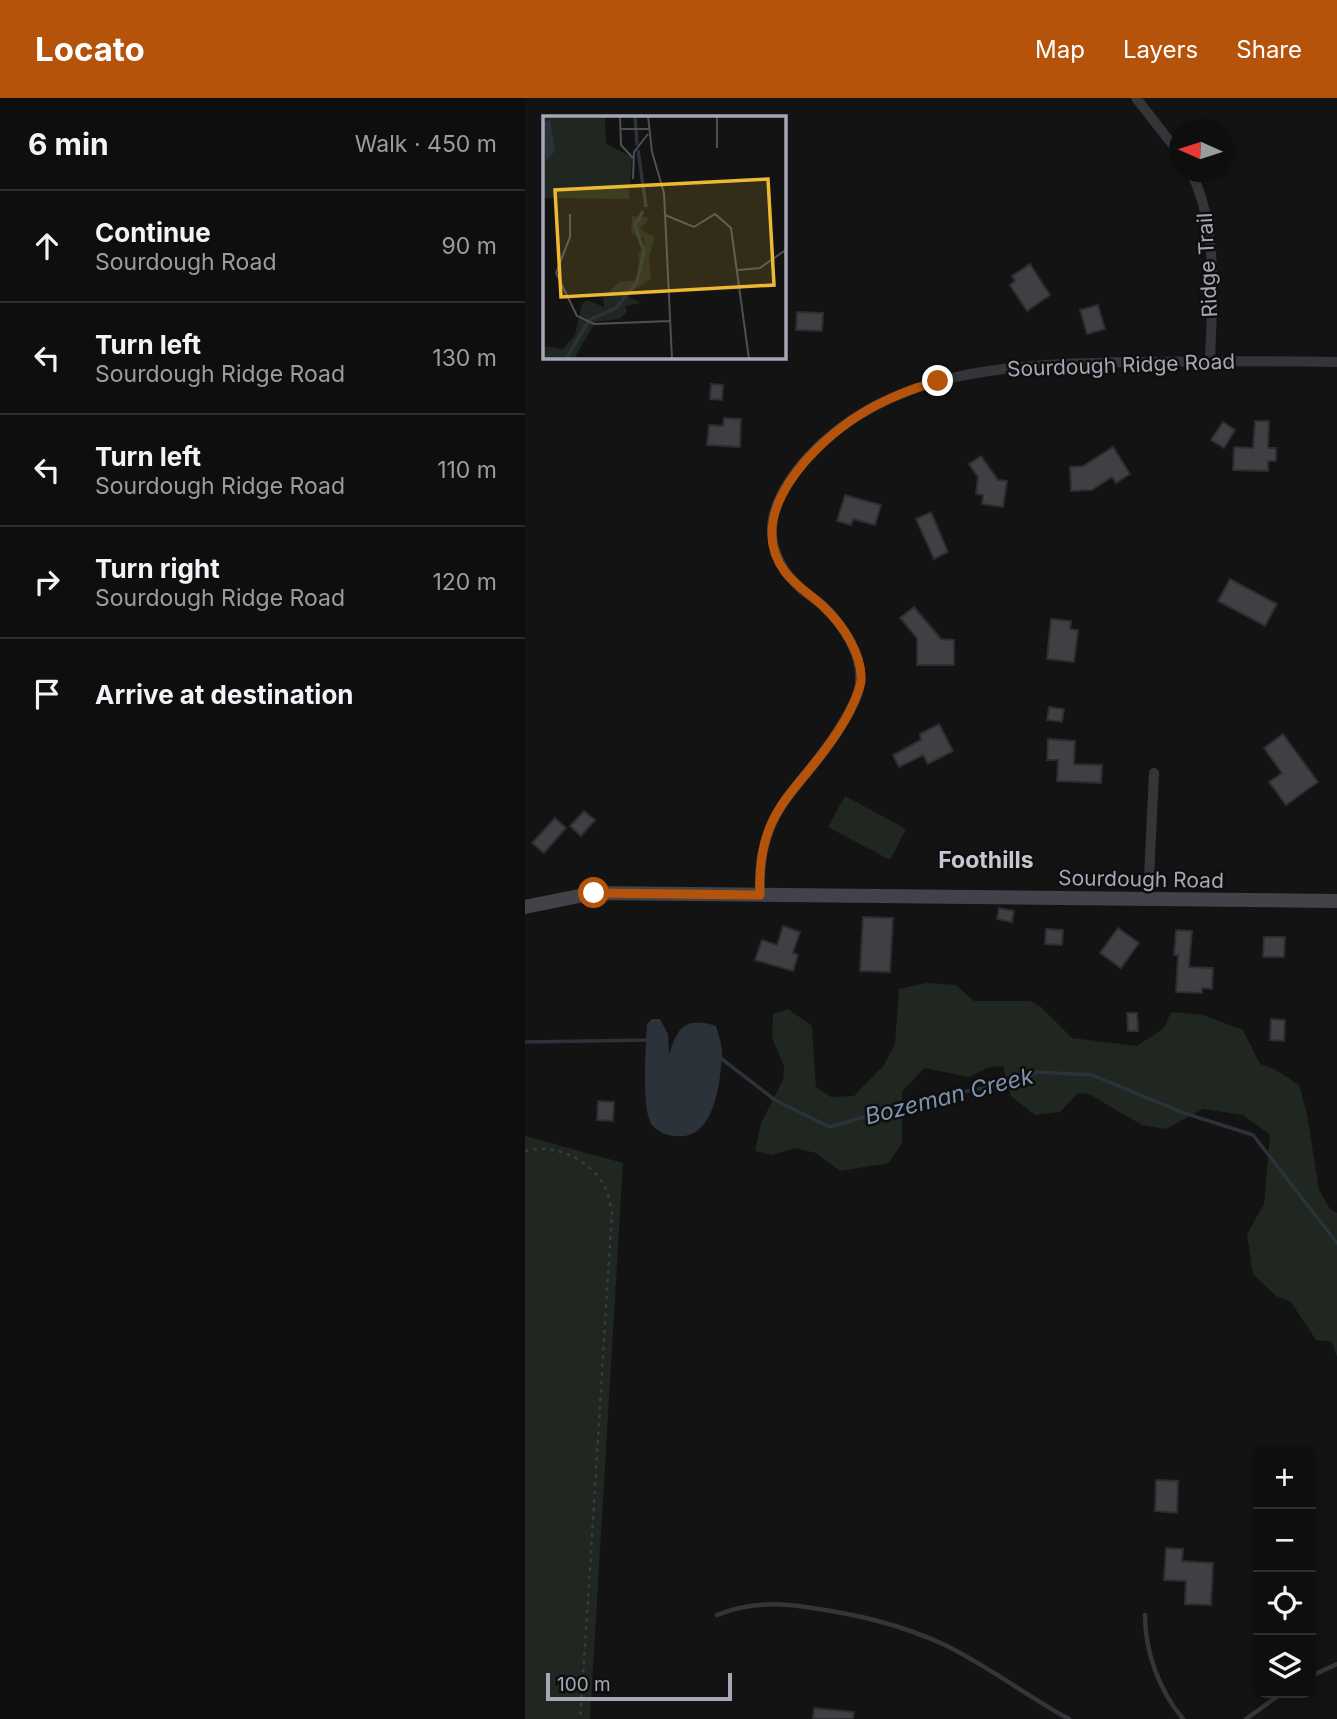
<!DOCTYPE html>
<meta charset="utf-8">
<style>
:root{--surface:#0e0e0f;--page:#171718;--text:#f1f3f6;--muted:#9b9c9e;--line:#2e2e2f;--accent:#b45309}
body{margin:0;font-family:Inter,sans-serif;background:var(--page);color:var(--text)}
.controls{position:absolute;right:21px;bottom:21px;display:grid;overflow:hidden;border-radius:14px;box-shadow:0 4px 10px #0003}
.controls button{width:63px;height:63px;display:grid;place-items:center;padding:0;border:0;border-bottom:2px solid var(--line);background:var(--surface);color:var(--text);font:35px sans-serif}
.compass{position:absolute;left:644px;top:21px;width:63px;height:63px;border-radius:50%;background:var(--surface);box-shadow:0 4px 10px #0003;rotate:273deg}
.scale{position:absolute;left:21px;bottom:18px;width:186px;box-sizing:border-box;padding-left:7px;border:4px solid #a4a8b4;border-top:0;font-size:19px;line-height:24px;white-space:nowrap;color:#a4a8b4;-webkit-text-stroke:5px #0e0e0f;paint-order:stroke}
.stop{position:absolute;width:21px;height:21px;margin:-16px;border:5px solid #b45309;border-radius:50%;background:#fff}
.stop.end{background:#b45309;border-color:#fff;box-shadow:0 2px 7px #0008}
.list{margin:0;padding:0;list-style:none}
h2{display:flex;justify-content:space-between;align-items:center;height:91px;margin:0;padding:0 28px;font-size:30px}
h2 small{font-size:23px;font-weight:400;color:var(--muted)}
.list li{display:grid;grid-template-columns:46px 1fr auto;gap:21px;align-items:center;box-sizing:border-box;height:112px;padding:0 28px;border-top:2px solid var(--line)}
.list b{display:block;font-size:26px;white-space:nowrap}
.list p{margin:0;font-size:23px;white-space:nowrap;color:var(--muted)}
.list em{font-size:23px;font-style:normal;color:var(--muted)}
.icon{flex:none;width:38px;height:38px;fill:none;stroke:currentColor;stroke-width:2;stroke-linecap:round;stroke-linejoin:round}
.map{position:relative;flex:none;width:812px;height:1621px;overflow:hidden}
header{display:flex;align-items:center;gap:42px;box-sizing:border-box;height:98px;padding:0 35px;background:var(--accent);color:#fff}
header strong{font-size:33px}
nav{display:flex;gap:38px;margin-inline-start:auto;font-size:24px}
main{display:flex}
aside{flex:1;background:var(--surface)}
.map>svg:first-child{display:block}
.green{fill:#1f2720}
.water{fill:#2b3239}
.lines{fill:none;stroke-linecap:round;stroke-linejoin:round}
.stream{stroke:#2b3239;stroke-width:3.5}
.building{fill:#3f4044;stroke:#2d2d30;stroke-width:2}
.path{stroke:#3a3b40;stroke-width:2.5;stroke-dasharray:3.5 5;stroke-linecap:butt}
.lane{stroke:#343439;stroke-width:4.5}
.street{stroke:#343439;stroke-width:10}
.secondary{stroke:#424349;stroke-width:14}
.route{stroke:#b45309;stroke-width:9}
.labels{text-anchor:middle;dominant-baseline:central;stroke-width:5;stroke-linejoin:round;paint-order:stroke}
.street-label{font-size:21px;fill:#a4a8b4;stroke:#0e0e0f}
.neighbourhood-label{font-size:23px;font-weight:bold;fill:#c5c8d1;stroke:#0e0e0f}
.water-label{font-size:23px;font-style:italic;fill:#7c94af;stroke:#0e0e0f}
.inset-river{fill:none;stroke:#2b3239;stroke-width:3.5}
.inset-road{fill:none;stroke:#4d4f54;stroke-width:2}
.view{fill:#edb932;fill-opacity:0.15;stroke:#edb932;stroke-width:3.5}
.inset-edge{fill:none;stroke:#a4a8b4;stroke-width:3.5}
</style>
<header>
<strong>Locato</strong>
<nav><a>Map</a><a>Layers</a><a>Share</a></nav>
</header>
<main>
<aside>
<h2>6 min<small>Walk · 450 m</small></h2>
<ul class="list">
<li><svg class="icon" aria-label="ahead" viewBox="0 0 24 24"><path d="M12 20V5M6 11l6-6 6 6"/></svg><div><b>Continue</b><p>Sourdough Road</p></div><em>90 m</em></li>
<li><svg class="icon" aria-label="left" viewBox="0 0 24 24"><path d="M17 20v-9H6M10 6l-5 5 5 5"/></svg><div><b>Turn left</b><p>Sourdough Ridge Road</p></div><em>130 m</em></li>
<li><svg class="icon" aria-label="left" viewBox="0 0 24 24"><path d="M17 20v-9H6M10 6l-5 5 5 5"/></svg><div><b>Turn left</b><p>Sourdough Ridge Road</p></div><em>110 m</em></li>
<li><svg class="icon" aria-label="right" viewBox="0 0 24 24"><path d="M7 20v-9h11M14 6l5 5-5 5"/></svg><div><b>Turn right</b><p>Sourdough Ridge Road</p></div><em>120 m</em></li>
<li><svg class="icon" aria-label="arrive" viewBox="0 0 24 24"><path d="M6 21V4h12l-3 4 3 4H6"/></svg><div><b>Arrive at destination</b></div></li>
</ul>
</aside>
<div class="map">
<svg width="812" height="1621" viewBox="0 0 812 1621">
<rect width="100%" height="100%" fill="#131314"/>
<!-- green -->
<g class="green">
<path d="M 320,698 L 381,731 L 365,762 L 303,729 Z"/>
<path d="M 401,885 L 431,887 L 449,903 L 505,903 L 516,909 L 547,940 L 612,948 L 639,930 L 646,914 L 678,917 L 718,932 L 735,966 L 751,972 L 774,987 L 782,1016 L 794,1092 L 805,1111 L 812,1115 L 812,1259 L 807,1244 L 791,1242 L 766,1204 L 751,1198 L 728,1176 L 722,1136 L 739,1106 L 745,1037 L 718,1017 L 678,1011 L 641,1031 L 617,1027 L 564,996 L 553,995 L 535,1014 L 510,1017 L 486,998 L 478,968 L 464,969 L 444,979 L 399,970 L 377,994 L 377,1045 L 364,1065 L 315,1073 L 291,1055 L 270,1050 L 247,1057 L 230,1053 L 236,1025 L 258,982 L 259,968 L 247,940 L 248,916 L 263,911 L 287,928 L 291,989 L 306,999 L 329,998 L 359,967 L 370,946 L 374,891 Z"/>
<path d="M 0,1038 L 98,1065 L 65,1621 L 0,1621 Z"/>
</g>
<!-- water -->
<path class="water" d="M 127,921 L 135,921 L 143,936 L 144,957 C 152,930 160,918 191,928 C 193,936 197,945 197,954 C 196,982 190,1043 151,1038 C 143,1038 133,1034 127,1027 C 116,1012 121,947 122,926 Z"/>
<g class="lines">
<!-- stream -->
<g class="stream">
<path d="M 0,944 L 125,942"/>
<path d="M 193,958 L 250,1002 L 305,1029 L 401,1001 L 496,983 L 511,974 L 567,977 L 659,1015 L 728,1037 L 812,1145"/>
</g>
</g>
<!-- building -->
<g class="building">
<path d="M 505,166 L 525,197 L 502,213 L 485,187 L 490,183 L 487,178 Z"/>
<path d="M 573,207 L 580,231 L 562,236 L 555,212 Z"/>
<path d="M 272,214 L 298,215 L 297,233 L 271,232 Z"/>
<path d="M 186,286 L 198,287 L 197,302 L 185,301 Z"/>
<path d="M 199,320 L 216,321 L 215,349 L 182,347 L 184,327 L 198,328 Z"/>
<path d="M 730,323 L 744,323 L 743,350 L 751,350 L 751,363 L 743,363 L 743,373 L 708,372 L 709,349 L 728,350 Z"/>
<path d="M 698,324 L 710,332 L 699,350 L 686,342 Z"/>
<path d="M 588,349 L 605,376 L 591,385 L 587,379 L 567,392 L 546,393 L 545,369 L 558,368 Z"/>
<path d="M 456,358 L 473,382 L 482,383 L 478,409 L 457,406 L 458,397 L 451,396 L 453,379 L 444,366 Z"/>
<path d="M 320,397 L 356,407 L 350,427 L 328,421 L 326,427 L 312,423 Z"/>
<path d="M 406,414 L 423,454 L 409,461 L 391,421 Z"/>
<path d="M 705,481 L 752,506 L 740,528 L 693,503 Z"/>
<path d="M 389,509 L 416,541 L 429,542 L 429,567 L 392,567 L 392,540 L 375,520 Z"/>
<path d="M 526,521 L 546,523 L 545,531 L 553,532 L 549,564 L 522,561 Z"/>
<path d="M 524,609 L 539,611 L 537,624 L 522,622 Z"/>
<path d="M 414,626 L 428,653 L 403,666 L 398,657 L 374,669 L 368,657 L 396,642 L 395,636 Z"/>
<path d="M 758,636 L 793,684 L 761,707 L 744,684 L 757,675 L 739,650 Z"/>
<path d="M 523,641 L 550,643 L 549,666 L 577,667 L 576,685 L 532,683 L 533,662 L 522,662 Z"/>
<path d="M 59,713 L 70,722 L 56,738 L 45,728 Z"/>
<path d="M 30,720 L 41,730 L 19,755 L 7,745 Z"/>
<path d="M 474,810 L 489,813 L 487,824 L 472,821 Z"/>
<path d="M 338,819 L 368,820 L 365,874 L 335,873 Z"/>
<path d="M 258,828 L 275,834 L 268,855 L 273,857 L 268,873 L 230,862 L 237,842 L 252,847 Z"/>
<path d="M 593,830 L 614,845 L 596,870 L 575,855 Z"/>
<path d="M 521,831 L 538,832 L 537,847 L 520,846 Z"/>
<path d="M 651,832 L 667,833 L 664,869 L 688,870 L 687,891 L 677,890 L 677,895 L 651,894 L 653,857 L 649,857 Z"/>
<path d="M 739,839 L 760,839 L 759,859 L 738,859 Z"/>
<path d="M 602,915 L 612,915 L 613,933 L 603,933 Z"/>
<path d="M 746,921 L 760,922 L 759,943 L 745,942 Z"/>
<path d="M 73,1003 L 89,1004 L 88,1023 L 72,1022 Z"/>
<path d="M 631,1382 L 653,1383 L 652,1415 L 630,1413 Z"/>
<path d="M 641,1450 L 658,1451 L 657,1463 L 688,1465 L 686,1507 L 660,1506 L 661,1483 L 639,1482 Z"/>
<path d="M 289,1610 L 329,1614 L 328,1621 L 288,1621 Z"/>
</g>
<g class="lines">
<!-- path -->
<path class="path" d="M 0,1053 C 31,1045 67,1062 81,1091 C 84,1098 85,1107 87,1114 C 76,1283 67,1451 55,1621"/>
<!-- lane -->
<g class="lane">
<path d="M 192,1517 C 220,1506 252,1504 281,1509 C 330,1516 375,1526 420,1547 C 463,1568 502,1598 544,1621"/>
<path d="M 620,1517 C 620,1554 634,1592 658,1621"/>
<path d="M 786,1578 L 812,1566"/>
<path d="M 721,1621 L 757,1595"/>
</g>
<!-- street -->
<g class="street">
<path d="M 611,0 L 654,55"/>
<path d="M 666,74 C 694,131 687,201 685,263"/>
<path d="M 235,797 C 231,705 281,691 320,621 C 327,610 335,594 335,581 C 336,555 319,529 301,511 C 294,503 284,498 276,491 C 256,472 243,448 248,420 C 252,399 268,376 282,360 C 366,267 498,266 615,264 C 680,263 746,263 812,264"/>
<path d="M 623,801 L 629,675"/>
</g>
<!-- secondary -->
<path class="secondary" d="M 0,809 L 69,795 L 812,803"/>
</g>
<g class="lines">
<!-- route -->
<path class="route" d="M 69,795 L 235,797 C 231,704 280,692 320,622 C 326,611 334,596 336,583 C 338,557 317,526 299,509 C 286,497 271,488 260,474 C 217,416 290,344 336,316 C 360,301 386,291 413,283"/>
</g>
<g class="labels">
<!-- street labels -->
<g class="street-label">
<text transform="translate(682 167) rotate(-93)">Ridge Trail</text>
<text transform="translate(596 267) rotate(-2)">Sourdough Ridge Road</text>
<text transform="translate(616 781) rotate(1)">Sourdough Road</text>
</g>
<!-- neighbourhood labels -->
<g class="neighbourhood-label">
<text x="461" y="762">Foothills</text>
</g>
<!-- water labels -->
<g class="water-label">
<text transform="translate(424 998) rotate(-14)">Bozeman Creek</text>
</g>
</g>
<!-- overview -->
<g transform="translate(18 18)">
<rect width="243" height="243" fill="#131314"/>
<path d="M 0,0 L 62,0 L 63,28 L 89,41 L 86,83 L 0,82 ZM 89,100 L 107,102 L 97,113 L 112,121 L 106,141 L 108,163 L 83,179 L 98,187 L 82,190 L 84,195 L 77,203 L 52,206 L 31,243 L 0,243 L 0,230 L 20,233 L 32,219 L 39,188 L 44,184 L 61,191 L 60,182 L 76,166 L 97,164 L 95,137 L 101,132 L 101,122 L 88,118 Z" fill="#1f2720"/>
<path d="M 7,3 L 12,35 L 3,45 L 0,7 Z" fill="#2b3239"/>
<path class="inset-river" d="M 92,0 L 94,29M 95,34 L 103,91M 23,243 L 46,204 L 73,192 L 94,166 L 101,136 L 92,110 L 100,95"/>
<path class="inset-road" d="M 77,0 L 78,29 L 90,42M 105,0 L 109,36 L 121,77 L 129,243M 77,13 L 106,13M 174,32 L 174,0M 90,63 L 91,36 L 105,18M 27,98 L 27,121 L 13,157 L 34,200 L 51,208 L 127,205M 122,99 L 151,111 L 172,98 L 188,112 L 206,243M 195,154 L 217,152 L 244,133"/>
<path class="view" d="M 225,63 L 231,169 L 18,181 L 12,74 Z"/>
<rect width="243" height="243" class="inset-edge"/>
</g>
</svg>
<div class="controls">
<button>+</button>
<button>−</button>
<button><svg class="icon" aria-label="locate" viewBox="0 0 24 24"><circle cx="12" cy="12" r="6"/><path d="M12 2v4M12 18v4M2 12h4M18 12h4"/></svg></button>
<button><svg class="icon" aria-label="layers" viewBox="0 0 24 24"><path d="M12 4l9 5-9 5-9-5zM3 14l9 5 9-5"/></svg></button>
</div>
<svg class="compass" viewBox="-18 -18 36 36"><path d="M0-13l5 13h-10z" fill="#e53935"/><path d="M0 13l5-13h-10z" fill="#9b9c9e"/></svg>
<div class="scale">100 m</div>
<div class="stop" style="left:69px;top:795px"></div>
<div class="stop end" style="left:413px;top:283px"></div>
</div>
</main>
